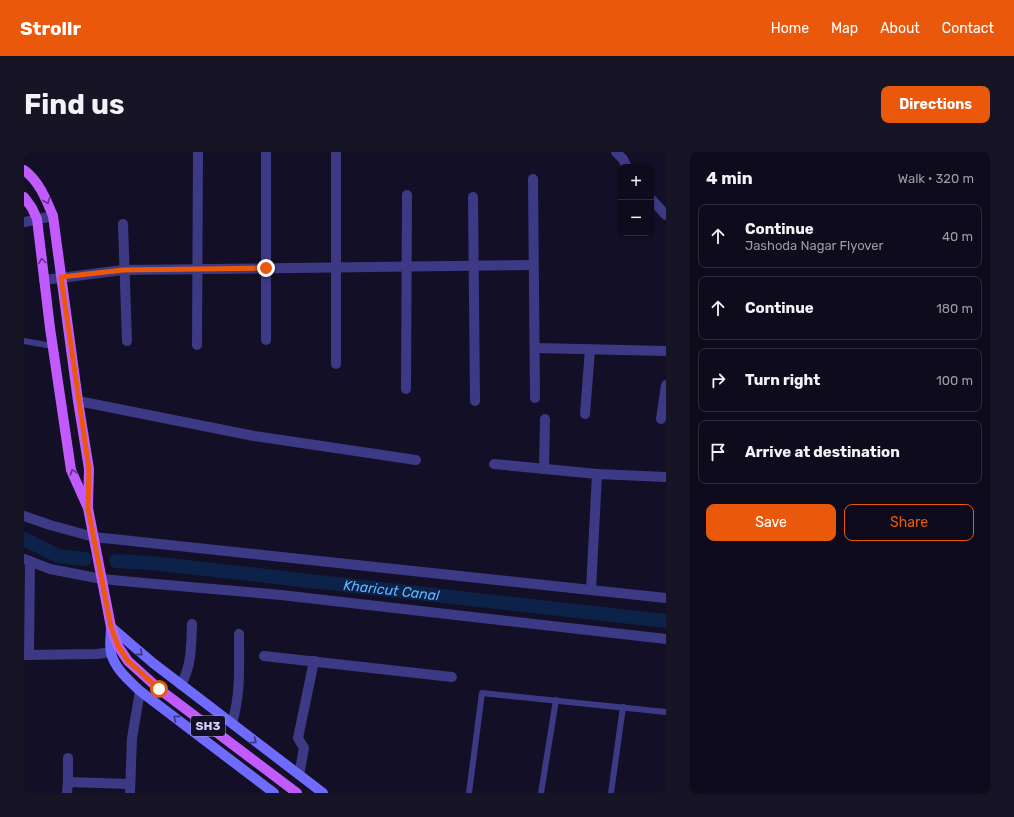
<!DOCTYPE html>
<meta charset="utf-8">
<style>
:root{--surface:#0e0b1c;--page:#171425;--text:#f1f3f6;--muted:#9b9ba3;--line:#2e2b3b;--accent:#ea580c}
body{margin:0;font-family:Rubik,sans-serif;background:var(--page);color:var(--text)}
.controls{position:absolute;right:12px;top:12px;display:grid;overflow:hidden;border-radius:8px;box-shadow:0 1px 3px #0004}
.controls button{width:36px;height:36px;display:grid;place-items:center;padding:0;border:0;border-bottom:1px solid var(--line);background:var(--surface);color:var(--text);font:20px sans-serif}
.stop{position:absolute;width:12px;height:12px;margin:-9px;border:3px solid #ea580c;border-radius:50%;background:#fff}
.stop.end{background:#ea580c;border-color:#fff;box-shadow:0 1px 4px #0008}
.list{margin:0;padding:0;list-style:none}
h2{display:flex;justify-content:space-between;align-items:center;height:52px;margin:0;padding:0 16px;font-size:17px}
h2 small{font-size:13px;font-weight:400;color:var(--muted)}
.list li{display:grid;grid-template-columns:26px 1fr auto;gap:12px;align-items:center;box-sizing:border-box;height:64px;margin:0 8px 8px;padding:0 8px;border:1px solid var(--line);border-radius:8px}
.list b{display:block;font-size:15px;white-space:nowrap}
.list p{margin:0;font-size:13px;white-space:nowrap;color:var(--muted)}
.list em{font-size:13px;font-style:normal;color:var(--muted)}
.actions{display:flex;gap:8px;padding:12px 16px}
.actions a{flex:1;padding:9px 0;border:1px solid var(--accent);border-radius:8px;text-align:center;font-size:14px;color:var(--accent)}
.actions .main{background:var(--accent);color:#fff}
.icon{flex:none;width:22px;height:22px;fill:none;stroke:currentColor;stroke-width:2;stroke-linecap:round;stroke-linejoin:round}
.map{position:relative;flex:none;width:642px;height:641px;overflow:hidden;border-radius:8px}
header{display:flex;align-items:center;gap:24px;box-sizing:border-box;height:56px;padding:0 20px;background:var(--accent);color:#fff}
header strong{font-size:19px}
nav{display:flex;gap:22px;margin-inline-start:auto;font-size:14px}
.intro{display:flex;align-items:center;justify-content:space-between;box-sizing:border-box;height:96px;padding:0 24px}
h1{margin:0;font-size:28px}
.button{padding:10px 18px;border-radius:8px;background:var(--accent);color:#fff;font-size:14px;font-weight:700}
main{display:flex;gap:24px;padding:0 24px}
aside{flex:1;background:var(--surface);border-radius:8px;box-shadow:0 1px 3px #0004}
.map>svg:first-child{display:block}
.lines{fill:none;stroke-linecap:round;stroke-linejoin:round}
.canal{stroke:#0c2248;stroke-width:14}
.lane{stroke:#3d3a85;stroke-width:6}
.street{stroke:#3d3a85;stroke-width:10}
.secondary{stroke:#6f6bff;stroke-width:10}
.primary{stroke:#c25bff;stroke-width:10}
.oneway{stroke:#623188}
.oneway2{stroke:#38347d}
.route{stroke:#ea580c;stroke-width:5}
.labels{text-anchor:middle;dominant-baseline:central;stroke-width:4;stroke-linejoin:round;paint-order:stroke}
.shield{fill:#130f26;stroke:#9e99be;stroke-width:1}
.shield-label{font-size:12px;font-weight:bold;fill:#d9d4ff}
.water-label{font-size:14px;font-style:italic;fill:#62b6ff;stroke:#130f26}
</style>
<header>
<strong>Strollr</strong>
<nav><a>Home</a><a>Map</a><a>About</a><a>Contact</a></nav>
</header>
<div class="intro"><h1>Find us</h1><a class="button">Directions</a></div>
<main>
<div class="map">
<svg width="642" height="641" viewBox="0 0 642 641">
<rect width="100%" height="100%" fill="#130f26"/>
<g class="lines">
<!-- canal -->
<g class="canal">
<path d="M 0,387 L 34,404 L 61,407"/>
<path id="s1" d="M 92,409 L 127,411 L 642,469"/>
</g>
<!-- lane -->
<g class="lane">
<path d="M 0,189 L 28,194"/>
<path d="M 445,641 L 458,541 L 642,560"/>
<path d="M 517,641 L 532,548"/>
<path d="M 587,641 L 599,555"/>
</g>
<!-- street -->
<g class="street">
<path d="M 312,0 L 312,212"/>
<path d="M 592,0 L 599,7 L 603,15"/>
<path d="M 509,27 L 511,246"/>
<path d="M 449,45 L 451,249"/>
<path d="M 627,47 L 642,63"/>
<path d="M 0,70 L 29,64"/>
<path d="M 99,72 L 103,189"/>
<path d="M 20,128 L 99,118 L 509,113"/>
<path d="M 242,188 L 242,0"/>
<path d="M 173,193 L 174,0"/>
<path d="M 511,196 L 642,199"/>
<path d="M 382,237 L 383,43"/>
<path d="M 54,249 L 230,284 L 392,308"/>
<path d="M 561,262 L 566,197"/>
<path d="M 637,267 L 642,233"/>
<path d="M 470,312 L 573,322"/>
<path d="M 520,317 L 521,267"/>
<path d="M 0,364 L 26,373 L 70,385 L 642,446"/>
<path d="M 0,407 L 26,417 L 78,427 L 120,431 L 257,443 L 642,487"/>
<path d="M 567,438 L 573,322 L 642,325"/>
<path d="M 0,503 L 73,502 L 87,500"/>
<path d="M 5,503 L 6,409"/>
<path d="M 240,504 L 428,525"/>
<path d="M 157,533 C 168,512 167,495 168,472"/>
<path d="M 208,571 C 217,542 215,512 215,482"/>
<path d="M 275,623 L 280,596 L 274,586 L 290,509"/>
<path d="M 44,630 L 44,606"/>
<path d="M 43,641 L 44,630 L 106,632"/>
<path d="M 106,641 L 108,586 L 116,539"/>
</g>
<!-- secondary -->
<g class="secondary">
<path d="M 87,475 L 129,511 L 299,641"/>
<path d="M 87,476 C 87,483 85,494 87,501 C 91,517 105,528 116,539 L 250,641"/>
</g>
<!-- primary -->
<g class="primary">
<path d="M 0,18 C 15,29 22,47 29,64 L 54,249 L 65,317 L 64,352"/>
<path d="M 0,45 L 8,56 L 13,67 L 26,176 L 47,318 L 64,356 L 87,475 L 94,494 L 104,509 L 135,537 L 273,641"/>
</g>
</g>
<!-- one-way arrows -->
<defs><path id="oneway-chevron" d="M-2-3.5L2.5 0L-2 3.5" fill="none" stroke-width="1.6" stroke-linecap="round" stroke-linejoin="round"/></defs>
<g class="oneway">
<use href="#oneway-chevron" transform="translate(23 49) rotate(68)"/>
<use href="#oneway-chevron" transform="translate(18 109) rotate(-97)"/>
<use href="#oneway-chevron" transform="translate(49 320) rotate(-109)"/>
</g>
<g class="oneway2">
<use href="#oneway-chevron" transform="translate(116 501) rotate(40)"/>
<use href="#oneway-chevron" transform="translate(152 566) rotate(-143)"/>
<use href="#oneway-chevron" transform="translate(230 589) rotate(37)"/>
</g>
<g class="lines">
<!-- route -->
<path class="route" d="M 135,537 L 104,509 L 94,494 L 87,475 L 64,356 L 65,317 L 37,125 L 99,118 L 242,116"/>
</g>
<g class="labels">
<!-- shield labels -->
<rect class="shield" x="167" y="564" width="34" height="20" rx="3"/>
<g class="shield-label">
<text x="184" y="574">SH3</text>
</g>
<!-- water labels -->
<g class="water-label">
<text stroke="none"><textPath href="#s1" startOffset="277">Kharicut Canal</textPath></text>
</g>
</g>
</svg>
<div class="controls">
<button>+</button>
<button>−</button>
</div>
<div class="stop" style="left:135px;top:537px"></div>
<div class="stop end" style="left:242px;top:116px"></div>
</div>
<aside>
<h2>4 min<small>Walk · 320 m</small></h2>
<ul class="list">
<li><svg class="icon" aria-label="ahead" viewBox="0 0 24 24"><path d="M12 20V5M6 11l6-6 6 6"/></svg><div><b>Continue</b><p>Jashoda Nagar Flyover</p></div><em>40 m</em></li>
<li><svg class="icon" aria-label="ahead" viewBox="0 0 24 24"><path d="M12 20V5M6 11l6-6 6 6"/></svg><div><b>Continue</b></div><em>180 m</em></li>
<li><svg class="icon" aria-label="right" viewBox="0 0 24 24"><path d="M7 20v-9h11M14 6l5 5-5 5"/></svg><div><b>Turn right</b></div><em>100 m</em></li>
<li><svg class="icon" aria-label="arrive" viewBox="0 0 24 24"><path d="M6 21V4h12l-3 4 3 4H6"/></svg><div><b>Arrive at destination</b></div></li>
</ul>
<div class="actions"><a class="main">Save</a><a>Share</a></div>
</aside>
</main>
